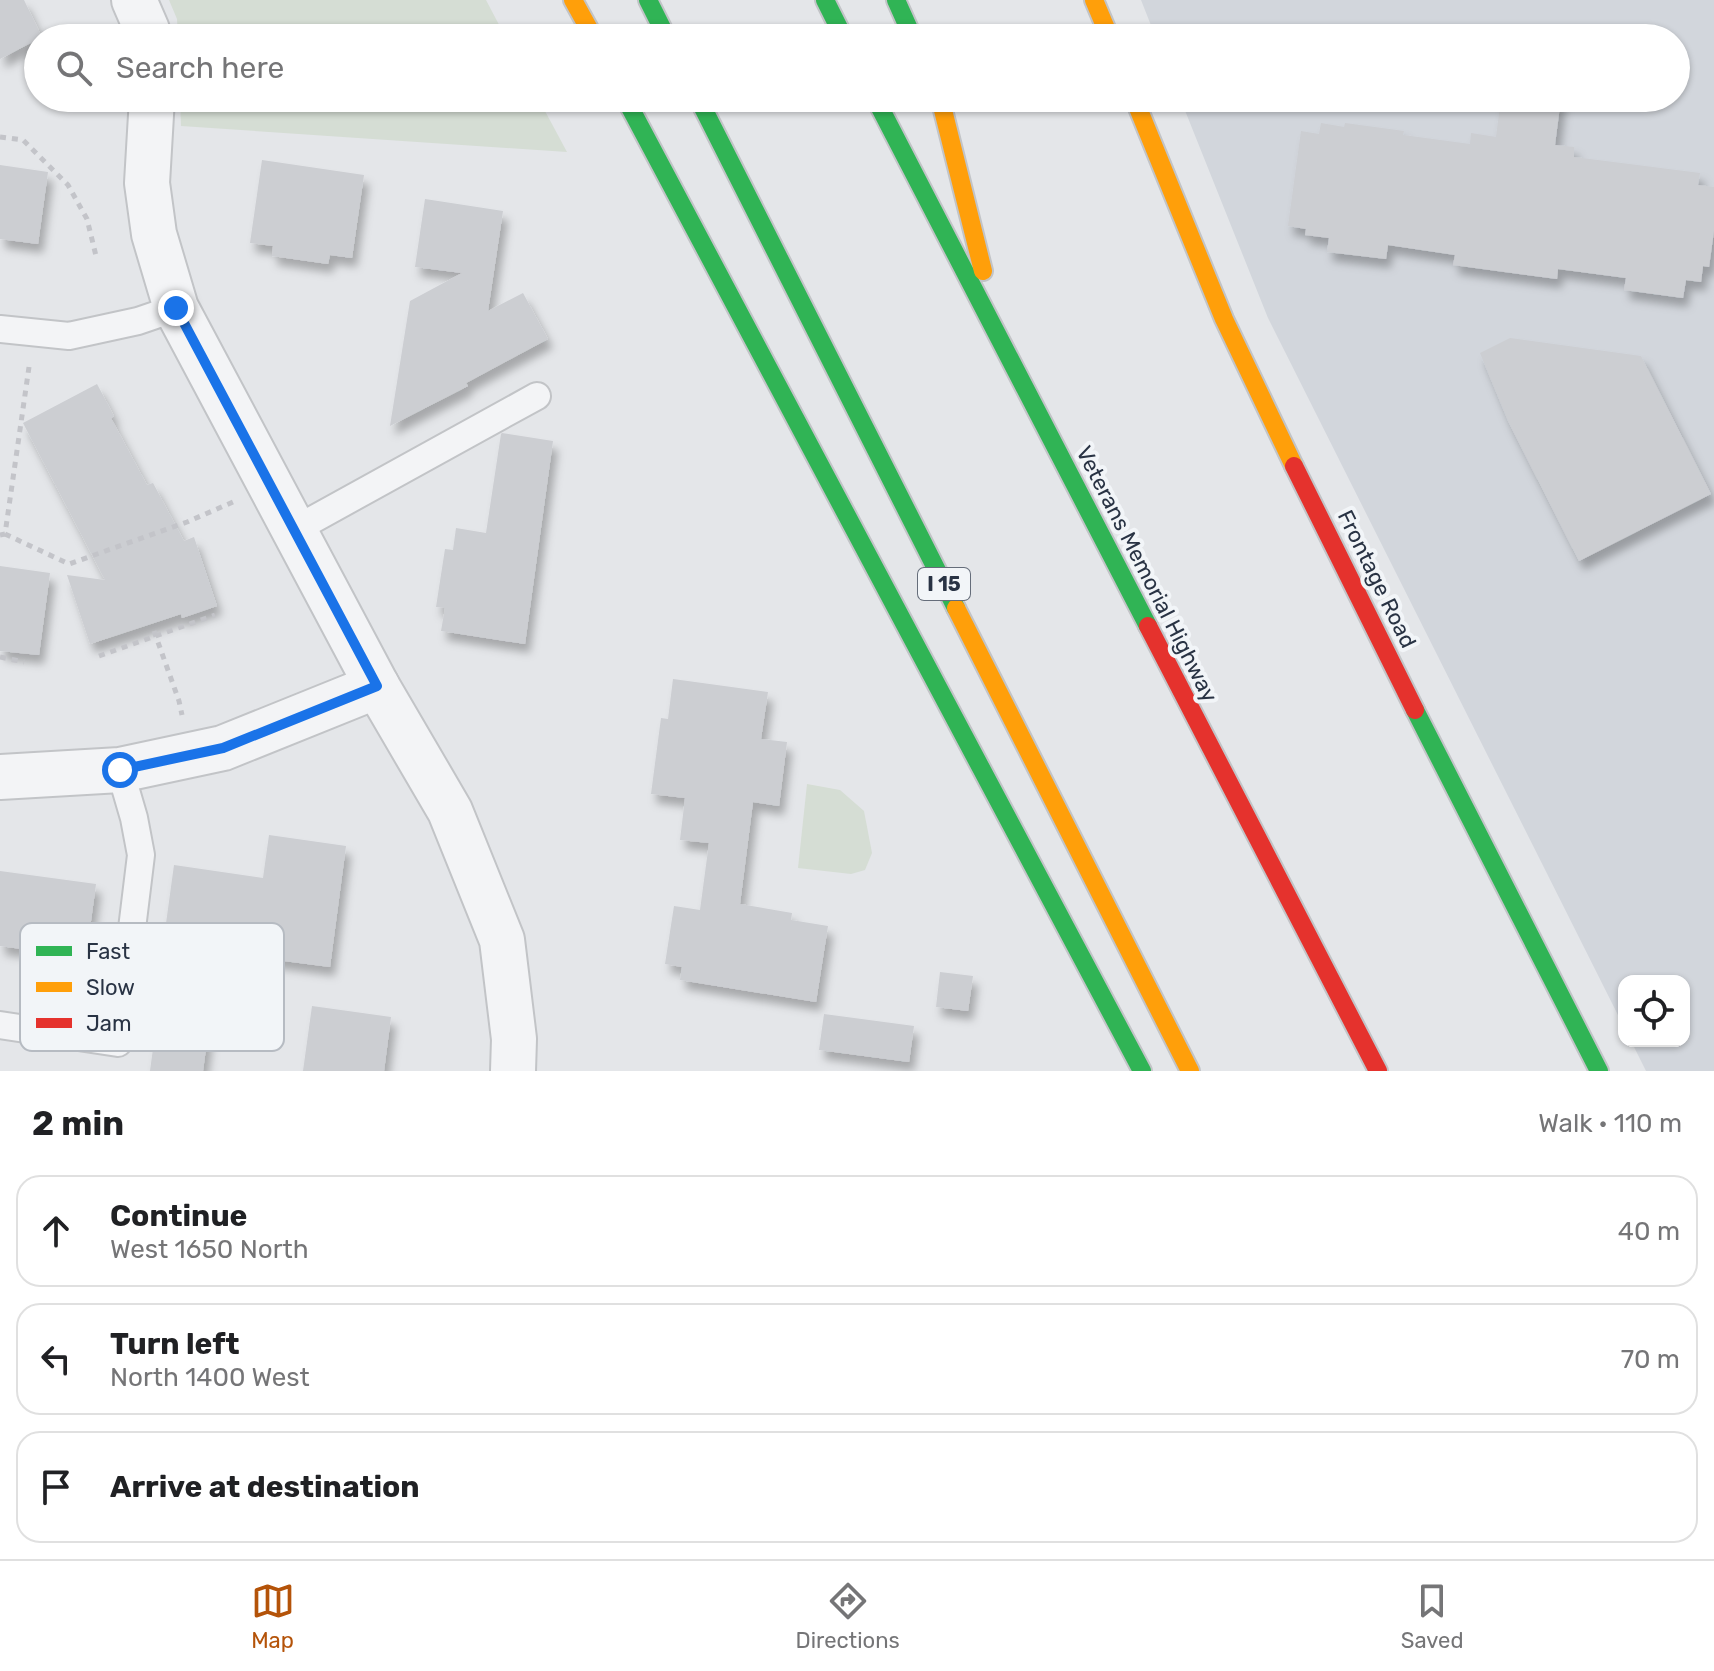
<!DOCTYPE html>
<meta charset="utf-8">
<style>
:root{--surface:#fff;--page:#f2f2f2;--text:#202124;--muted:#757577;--line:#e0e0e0;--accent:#b45309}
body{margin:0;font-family:Rubik,sans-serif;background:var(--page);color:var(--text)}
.controls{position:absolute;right:24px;bottom:24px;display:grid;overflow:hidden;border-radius:16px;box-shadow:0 2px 6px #0004}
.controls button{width:72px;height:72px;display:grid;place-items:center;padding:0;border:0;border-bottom:2px solid var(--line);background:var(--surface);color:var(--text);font:40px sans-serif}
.stop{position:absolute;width:24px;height:24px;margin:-18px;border:6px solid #1a73e8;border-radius:50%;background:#fff}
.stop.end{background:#1a73e8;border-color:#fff;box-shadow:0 2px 8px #0008}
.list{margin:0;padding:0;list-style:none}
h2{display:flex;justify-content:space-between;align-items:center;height:104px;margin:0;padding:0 32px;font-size:34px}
h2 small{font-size:26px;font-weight:400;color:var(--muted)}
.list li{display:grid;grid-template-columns:52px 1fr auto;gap:24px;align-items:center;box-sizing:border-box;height:112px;margin:0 16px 16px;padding:0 16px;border:2px solid var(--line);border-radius:24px}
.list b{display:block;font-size:30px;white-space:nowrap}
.list p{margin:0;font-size:26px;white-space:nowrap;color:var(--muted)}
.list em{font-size:26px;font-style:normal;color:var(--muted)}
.icon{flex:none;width:44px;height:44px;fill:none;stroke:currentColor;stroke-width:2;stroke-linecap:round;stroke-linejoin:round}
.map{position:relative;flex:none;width:1714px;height:1071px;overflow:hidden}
.search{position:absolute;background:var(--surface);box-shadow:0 2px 6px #0004;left:24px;right:24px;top:24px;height:88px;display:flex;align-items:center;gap:20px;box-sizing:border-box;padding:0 28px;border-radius:44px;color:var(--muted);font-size:30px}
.sheet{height:488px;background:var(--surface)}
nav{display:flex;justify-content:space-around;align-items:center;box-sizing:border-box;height:112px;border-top:2px solid var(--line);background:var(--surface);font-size:22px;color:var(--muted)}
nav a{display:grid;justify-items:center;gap:4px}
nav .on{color:var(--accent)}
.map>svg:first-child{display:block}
.built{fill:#d2d6dc}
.green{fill:#d5ddd4}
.building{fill:#ccced2;filter:url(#shadow)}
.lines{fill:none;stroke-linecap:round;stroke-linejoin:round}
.lane-casing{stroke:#c2c4c7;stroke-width:30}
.street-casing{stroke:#c2c4c7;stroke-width:48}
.fast-casing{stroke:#c2c4c7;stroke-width:22}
.slow-casing{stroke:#c2c4c7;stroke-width:22}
.jam-casing{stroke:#c2c4c7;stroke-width:22}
.path{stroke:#c3c4c9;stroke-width:5;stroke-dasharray:6 6;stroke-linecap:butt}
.lane{stroke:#f3f4f6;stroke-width:26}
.street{stroke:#f3f4f6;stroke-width:44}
.fast{stroke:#30b455;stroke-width:18}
.slow{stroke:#ff9f0a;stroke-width:18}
.jam{stroke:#e5322d;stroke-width:18}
.route{stroke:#1a73e8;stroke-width:10}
.labels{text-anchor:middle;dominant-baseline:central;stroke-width:8;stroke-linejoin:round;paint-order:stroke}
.shield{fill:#f2f5f8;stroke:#656d7a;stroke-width:2}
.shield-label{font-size:20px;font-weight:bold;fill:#293344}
.street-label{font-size:22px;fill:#293344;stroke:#f2f5f8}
.key{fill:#f2f5f8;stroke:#b6bbc2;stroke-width:2}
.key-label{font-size:22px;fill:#293344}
</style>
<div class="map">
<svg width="1714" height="1071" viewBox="0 0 1714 1071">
<defs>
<filter id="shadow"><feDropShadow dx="5" dy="9" stdDeviation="4" flood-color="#0004"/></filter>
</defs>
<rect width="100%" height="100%" fill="#e4e6e9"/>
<!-- built -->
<path class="built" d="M 1141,0 L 1714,0 L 1714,1071 L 1646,1071 L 1631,1041 L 1684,1041 L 1684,981 L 1624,981 L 1624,1027 L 1268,318 L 1180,98 L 1676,98 L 1676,38 L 1156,38 Z"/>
<!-- green -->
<g class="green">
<path d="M 169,0 L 486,0 L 506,38 L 178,38 L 177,19 Z"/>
<path d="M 180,98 L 538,98 L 567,152 L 181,126 Z"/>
<path d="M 807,784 L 840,790 L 864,811 L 872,853 L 865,870 L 851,874 L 798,868 Z"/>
</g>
<!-- building -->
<g class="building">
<path d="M 0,0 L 24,0 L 42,37 L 0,59 Z"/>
<path d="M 1501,98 L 1561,98 L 1555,145 L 1574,147 L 1574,157 L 1700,173 L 1698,185 L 1714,187 L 1714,231 L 1709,267 L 1703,266 L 1701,282 L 1686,280 L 1683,298 L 1624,290 L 1626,278 L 1558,269 L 1557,279 L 1453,265 L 1455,255 L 1388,245 L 1386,259 L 1327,252 L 1329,238 L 1305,235 L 1306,229 L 1288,226 L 1301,131 L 1319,134 L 1321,123 L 1344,127 L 1345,123 L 1404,131 L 1403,135 L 1470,144 L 1471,133 L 1496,137 Z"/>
<path d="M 262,160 L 364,175 L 352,258 L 330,255 L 328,264 L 272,256 L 273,246 L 250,243 Z"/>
<path d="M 0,165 L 48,172 L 38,244 L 0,239 Z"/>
<path d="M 425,199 L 503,211 L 488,311 L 523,293 L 548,339 L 466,383 L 468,386 L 390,426 L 410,301 L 462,273 L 415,267 Z"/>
<path d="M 1510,338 L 1641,356 L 1711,494 L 1579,561 L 1509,423 L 1480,353 Z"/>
<path d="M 97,384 L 114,416 L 111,418 L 147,485 L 153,483 L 184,541 L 194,537 L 217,606 L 182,618 L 181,614 L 90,644 L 67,575 L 105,580 L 23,423 Z"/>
<path d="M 502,433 L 553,441 L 525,644 L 441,631 L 445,608 L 436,607 L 445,549 L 453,550 L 456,528 L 486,533 L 501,434 Z"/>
<path d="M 0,566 L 50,573 L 39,655 L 0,651 Z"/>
<path d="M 673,679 L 768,692 L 761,739 L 787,742 L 779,806 L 753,802 L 740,904 L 792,913 L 791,920 L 828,926 L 816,1002 L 680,980 L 682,967 L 665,964 L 674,906 L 700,910 L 709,843 L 680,840 L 685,798 L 651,794 L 661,718 L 668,719 Z"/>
<path d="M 269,835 L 346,846 L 330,967 L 253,957 L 253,950 L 164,938 L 174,865 L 263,878 Z"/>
<path d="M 0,871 L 96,884 L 86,958 L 0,946 Z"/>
<path d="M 940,972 L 973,976 L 968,1011 L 936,1007 Z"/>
<path d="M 159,1004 L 211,1011 L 203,1071 L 150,1071 Z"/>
<path d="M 312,1006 L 391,1017 L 384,1071 L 303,1071 Z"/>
<path d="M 824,1014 L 914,1026 L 909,1062 L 819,1050 Z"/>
</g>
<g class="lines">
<!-- lane casing -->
<g class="lane-casing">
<g id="lane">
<path d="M 0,329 L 69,336 L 138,321 L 176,308"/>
<path d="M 294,530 L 537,396"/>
<path d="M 0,1025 L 118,1043 L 141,855 L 134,818 L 120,770"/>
</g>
</g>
<!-- street casing -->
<g class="street-casing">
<g id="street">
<path d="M 134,0 L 147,30 L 148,38"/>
<path d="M 152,98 L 147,183 L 154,234 L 176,308 L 377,686 L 450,811 L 502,940 L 514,1039 L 513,1071"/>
<path d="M 0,777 L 120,770 L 223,748 L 377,686"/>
</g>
</g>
<!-- fast casing -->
<g class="fast-casing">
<g id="fast">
<path d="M 648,0 L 667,38"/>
<path d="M 825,0 L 844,38"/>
<path d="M 896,0 L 913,38"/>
<path d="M 625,98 L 1142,1071"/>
<path d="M 698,98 L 956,608"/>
<path d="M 875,98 L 1148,626"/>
<path d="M 1415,710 L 1599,1071"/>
</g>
</g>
<!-- slow casing -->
<g class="slow-casing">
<g id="slow">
<path d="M 573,0 L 594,38"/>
<path d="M 1094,0 L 1110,38"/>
<path d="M 940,98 L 983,271"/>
<path d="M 1134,98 L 1224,319 L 1294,466"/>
<path d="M 956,608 L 1190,1071"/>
</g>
</g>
<!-- jam casing -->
<g class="jam-casing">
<g id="jam">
<path d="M 1294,466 L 1415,710"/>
<path d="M 1148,626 L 1378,1071"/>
</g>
</g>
<!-- path -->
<g class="path">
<path d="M 0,137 L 23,140 L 68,185 L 87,219 L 97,260"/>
<path d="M 5,534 L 69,564 L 187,522 L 233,502"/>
<path d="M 0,535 L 5,534 L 29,367"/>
<path d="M 154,631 L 179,701 L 182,715"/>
<path d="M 99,656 L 215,615"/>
<path d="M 0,657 L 24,662"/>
</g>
<!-- lane -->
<use href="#lane" class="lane"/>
<!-- street -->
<use href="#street" class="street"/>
<!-- fast -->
<use href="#fast" class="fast"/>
<!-- slow -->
<use href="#slow" class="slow"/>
<!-- jam -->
<use href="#jam" class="jam"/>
</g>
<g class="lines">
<!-- route -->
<path class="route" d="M 120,770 L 223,748 L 377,686 L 176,308"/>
</g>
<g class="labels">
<!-- shield labels -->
<rect class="shield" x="918" y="568" width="52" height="32" rx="6"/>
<g class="shield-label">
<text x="944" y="584">I 15</text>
</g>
<!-- street labels -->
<g class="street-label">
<text transform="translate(1147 574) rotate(63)">Veterans Memorial Highway</text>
<text transform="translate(1377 579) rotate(64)">Frontage Road</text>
</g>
</g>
<!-- legend -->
<rect x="20" y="923" width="264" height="128" rx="12" class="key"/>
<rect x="36" y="946" width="36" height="10" fill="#30b455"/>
<rect x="36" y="982" width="36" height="10" fill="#ff9f0a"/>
<rect x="36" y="1018" width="36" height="10" fill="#e5322d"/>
<g class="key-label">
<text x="86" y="959">Fast</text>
<text x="86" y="995">Slow</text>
<text x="86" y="1031">Jam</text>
</g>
</svg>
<div class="controls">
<button><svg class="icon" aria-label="locate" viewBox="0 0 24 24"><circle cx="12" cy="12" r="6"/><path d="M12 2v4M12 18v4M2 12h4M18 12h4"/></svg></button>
</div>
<div class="stop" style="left:120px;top:770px"></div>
<div class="stop end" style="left:176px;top:308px"></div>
<div class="search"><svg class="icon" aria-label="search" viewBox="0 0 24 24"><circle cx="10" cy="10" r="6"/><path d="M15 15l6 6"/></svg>Search here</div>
</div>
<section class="sheet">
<h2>2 min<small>Walk · 110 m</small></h2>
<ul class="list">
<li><svg class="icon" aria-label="ahead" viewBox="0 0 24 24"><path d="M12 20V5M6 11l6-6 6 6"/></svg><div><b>Continue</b><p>West 1650 North</p></div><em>40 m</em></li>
<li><svg class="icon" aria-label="left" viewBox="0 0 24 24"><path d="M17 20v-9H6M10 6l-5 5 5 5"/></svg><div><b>Turn left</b><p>North 1400 West</p></div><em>70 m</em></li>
<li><svg class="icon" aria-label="arrive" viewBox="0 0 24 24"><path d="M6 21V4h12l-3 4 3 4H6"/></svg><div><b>Arrive at destination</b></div></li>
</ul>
</section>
<nav>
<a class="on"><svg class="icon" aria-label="map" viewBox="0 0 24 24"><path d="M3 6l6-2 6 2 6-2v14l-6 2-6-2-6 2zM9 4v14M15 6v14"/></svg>Map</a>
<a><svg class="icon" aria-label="directions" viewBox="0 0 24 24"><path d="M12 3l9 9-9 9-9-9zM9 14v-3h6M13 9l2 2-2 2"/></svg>Directions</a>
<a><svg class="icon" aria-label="saved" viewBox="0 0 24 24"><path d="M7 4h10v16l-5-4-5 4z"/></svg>Saved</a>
</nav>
